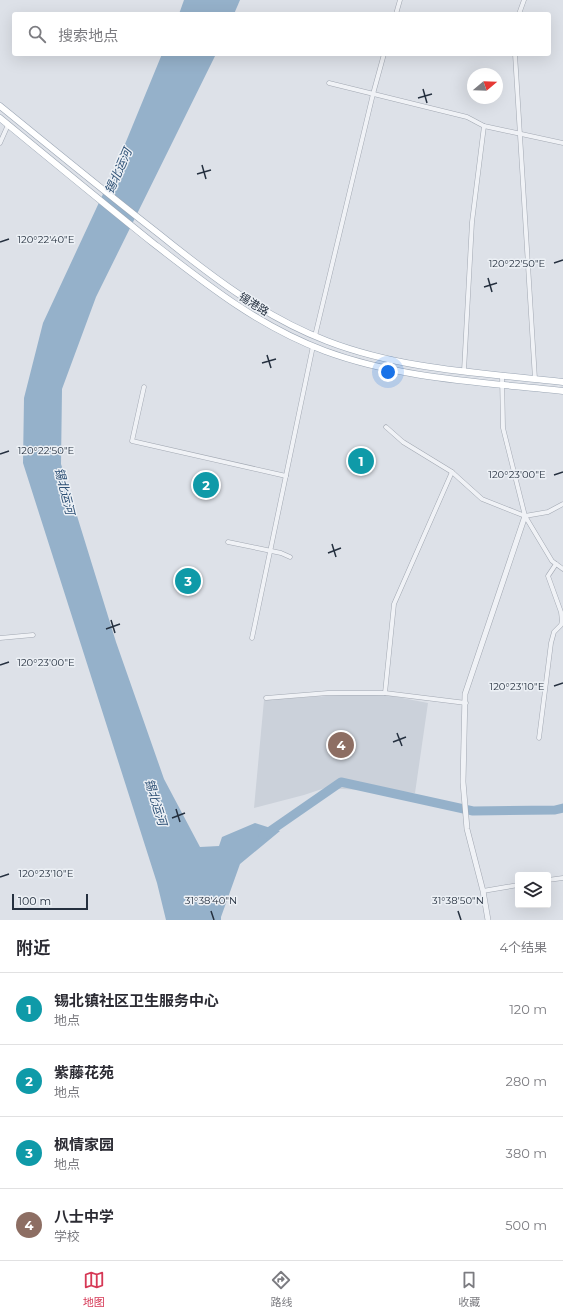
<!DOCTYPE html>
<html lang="zh">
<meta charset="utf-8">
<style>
:root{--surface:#fff;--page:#f7f7f7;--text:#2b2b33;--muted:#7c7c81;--line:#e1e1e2;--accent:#d63956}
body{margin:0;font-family:Montserrat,"Noto Sans SC",sans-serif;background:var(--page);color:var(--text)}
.controls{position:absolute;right:12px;bottom:12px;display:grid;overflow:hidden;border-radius:4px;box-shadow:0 4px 16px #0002}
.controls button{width:36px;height:36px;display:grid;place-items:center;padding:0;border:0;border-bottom:1px solid var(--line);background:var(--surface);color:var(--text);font:20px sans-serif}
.compass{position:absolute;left:467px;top:68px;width:36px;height:36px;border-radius:50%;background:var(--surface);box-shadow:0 4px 16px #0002;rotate:71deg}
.scale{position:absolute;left:12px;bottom:10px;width:76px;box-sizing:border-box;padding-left:4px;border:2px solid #25303f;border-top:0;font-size:11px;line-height:14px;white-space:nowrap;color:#25303f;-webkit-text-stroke:3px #ecf0f5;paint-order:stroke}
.you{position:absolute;left:388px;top:372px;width:14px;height:14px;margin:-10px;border:3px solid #fff;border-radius:50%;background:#1a73e8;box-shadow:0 0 0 6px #1a73e833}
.badge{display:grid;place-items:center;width:26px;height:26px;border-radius:50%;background:var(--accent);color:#fff;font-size:13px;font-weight:700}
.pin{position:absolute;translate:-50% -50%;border:2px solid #fff;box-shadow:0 1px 4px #0006}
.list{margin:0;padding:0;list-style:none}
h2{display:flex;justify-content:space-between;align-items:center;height:52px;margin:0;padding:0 16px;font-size:17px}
h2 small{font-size:13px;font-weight:400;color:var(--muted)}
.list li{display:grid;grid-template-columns:26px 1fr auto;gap:12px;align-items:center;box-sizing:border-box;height:72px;padding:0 16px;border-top:1px solid var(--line)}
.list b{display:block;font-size:15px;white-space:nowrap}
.list p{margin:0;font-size:13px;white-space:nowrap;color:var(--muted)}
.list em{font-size:13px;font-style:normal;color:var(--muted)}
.icon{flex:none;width:22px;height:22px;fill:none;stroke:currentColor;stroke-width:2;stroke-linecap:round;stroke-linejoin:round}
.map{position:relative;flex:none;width:563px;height:920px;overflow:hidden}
.search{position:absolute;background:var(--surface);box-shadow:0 4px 16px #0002;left:12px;right:12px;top:12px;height:44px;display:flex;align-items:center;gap:10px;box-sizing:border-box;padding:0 14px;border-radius:4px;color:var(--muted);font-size:15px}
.sheet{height:340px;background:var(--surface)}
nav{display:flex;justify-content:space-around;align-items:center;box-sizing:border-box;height:56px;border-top:1px solid var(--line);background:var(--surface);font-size:11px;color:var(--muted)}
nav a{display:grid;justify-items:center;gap:2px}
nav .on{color:var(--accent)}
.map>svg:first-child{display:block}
.built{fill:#cbd1da}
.water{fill:#95b1ca}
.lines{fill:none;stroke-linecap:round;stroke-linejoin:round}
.river{stroke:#95b1ca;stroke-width:9}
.minor-casing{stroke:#a2a8b2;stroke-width:5}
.tertiary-casing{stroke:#a2a8b2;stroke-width:6}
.primary-casing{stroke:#9ba6b4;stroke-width:7}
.minor{stroke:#f0f2f6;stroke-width:4}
.tertiary{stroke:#f0f2f6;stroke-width:5}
.primary{stroke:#fff;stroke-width:6}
.ticks{fill:none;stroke:#25303f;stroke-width:1.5}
.labels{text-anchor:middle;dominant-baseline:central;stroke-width:3;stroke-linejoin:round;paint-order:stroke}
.street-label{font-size:11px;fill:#25303f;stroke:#ecf0f5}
.water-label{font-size:12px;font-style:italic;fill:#2d5075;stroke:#ecf0f5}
.ticks-label{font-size:10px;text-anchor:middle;fill:#25303f;stroke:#ecf0f5;stroke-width:3;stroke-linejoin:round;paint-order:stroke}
</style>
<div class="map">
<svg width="563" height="920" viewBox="0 0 563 920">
<rect width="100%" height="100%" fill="#dde1e8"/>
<!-- built -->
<path class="built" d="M 358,694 L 392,696 L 428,703 L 415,793 L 325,788 L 304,795 L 254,808 L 264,700 Z"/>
<!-- water -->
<g class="water">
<path d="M 184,0 L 240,0 L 234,14 L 179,14 Z"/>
<path d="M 162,54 L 216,54 L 96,297 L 62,389 L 61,464 L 116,642 L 164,779 L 200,847 L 219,846 L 222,837 L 255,823 L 280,831 L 240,864 L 221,917 L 221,920 L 166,920 L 157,883 L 23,463 L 24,398 L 43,323 L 116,166 Z"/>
</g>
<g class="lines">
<!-- river -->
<path class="river" d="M 263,836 L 341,782 L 473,811 L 555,810 L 563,808"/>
<!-- minor casing -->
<g class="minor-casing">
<g id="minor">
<path d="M 396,14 L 400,0"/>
<path d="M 519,14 L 524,0"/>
<path d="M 515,54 L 535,379"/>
<path d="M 329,83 L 467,117 L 484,126 L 563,143"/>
<path d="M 0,143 L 8,125"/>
<path d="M 315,336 L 373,94 L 384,54"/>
<path d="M 464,371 L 472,222 L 484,126"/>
<path d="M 502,375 L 503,428 L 525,516 L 552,561 L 563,569"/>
<path d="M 144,387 L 132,441 L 286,476"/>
<path d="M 386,427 L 403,442 L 452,472 L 482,499 L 525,516 L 548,512 L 563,504"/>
<path d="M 228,542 L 281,553 L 290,557"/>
<path d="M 0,638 L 33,635"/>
<path d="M 252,638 L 313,346"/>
<path d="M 385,693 L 394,604 L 452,472"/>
<path d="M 266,698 L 328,693 L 385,693 L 466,703"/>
<path d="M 539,738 L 551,643 L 554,632 L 561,625 L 562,621 L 561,612 L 548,576 L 556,564"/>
<path d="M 548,880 L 563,878"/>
<path d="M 483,891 L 518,885"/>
</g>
</g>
<!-- tertiary casing -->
<g class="tertiary-casing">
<path id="tertiary" d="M 488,920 L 483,891 L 467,829 L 463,782 L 465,694 L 525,516"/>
</g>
<!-- primary casing -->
<g class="primary-casing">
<g id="primary">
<path d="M 0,106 C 53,149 105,192 159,234 C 211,276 264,317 327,341 C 402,370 484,373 563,382"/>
<path d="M 0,118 C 51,160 102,202 153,243 C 207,285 260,327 325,351 C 401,379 483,382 563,391"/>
</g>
</g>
<!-- minor -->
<use href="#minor" class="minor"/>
<!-- tertiary -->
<use href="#tertiary" class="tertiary"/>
<!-- primary -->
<use href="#primary" class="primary"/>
</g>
<!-- ticks -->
<path class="ticks" d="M 423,89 L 427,103M 418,98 L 432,94M 202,165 L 206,179M 197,174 L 211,170M 0,242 L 9,239M 554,263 L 563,260M 488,278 L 492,292M 484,287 L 497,283M 267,355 L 271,368M 262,363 L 276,359M 0,454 L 9,451M 554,475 L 563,472M 332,544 L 336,557M 328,553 L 341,548M 111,620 L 115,633M 106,629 L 120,624M 0,665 L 9,662M 554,686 L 563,683M 397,733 L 402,746M 393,742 L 406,737M 176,809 L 180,822M 172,818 L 185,813M 0,877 L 9,874M 211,911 L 214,920M 458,911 L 461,920"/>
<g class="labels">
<!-- street labels -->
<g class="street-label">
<text transform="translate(254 304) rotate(32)">锡港路</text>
</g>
<!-- water labels -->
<g class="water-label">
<text transform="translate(118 171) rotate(-66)">锡北运河</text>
<text transform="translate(65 491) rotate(76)">锡北运河</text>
<text transform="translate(156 802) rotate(73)">锡北运河</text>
</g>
</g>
<g class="ticks-label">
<text x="46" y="243">120°22'40"E</text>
<text x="517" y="267">120°22'50"E</text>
<text x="46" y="454">120°22'50"E</text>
<text x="517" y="478">120°23'00"E</text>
<text x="46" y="666">120°23'00"E</text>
<text x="517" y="690">120°23'10"E</text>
<text x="46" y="877">120°23'10"E</text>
<text x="211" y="904">31°38'40"N</text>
<text x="458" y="904">31°38'50"N</text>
</g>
</svg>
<div class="controls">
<button><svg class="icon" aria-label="layers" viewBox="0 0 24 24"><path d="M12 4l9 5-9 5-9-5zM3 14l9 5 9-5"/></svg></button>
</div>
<svg class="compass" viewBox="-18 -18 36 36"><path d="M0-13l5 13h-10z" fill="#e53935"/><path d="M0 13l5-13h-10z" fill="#7c7c81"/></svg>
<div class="scale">100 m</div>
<div class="you"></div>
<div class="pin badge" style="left:361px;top:461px;background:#0f9aa8">1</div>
<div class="pin badge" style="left:206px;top:485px;background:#0f9aa8">2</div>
<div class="pin badge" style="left:188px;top:581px;background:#0f9aa8">3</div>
<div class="pin badge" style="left:341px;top:745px;background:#8d6e63">4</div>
<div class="search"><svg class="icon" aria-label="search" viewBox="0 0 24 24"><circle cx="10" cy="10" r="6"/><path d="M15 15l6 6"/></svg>搜索地点</div>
</div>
<section class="sheet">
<h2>附近<small>4个结果</small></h2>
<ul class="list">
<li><span class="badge" style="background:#0f9aa8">1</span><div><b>锡北镇社区卫生服务中心</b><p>地点</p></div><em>120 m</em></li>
<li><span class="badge" style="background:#0f9aa8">2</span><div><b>紫藤花苑</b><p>地点</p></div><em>280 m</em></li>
<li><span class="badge" style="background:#0f9aa8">3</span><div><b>枫情家园</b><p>地点</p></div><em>380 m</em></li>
<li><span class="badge" style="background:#8d6e63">4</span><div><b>八士中学</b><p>学校</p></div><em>500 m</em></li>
</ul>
</section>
<nav>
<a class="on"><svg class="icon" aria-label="map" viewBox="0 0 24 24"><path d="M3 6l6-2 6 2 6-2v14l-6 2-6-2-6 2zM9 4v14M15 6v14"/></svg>地图</a>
<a><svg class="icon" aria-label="directions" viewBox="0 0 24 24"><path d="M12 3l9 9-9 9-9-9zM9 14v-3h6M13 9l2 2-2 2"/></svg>路线</a>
<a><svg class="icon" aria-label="saved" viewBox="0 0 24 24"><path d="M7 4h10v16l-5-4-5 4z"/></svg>收藏</a>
</nav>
